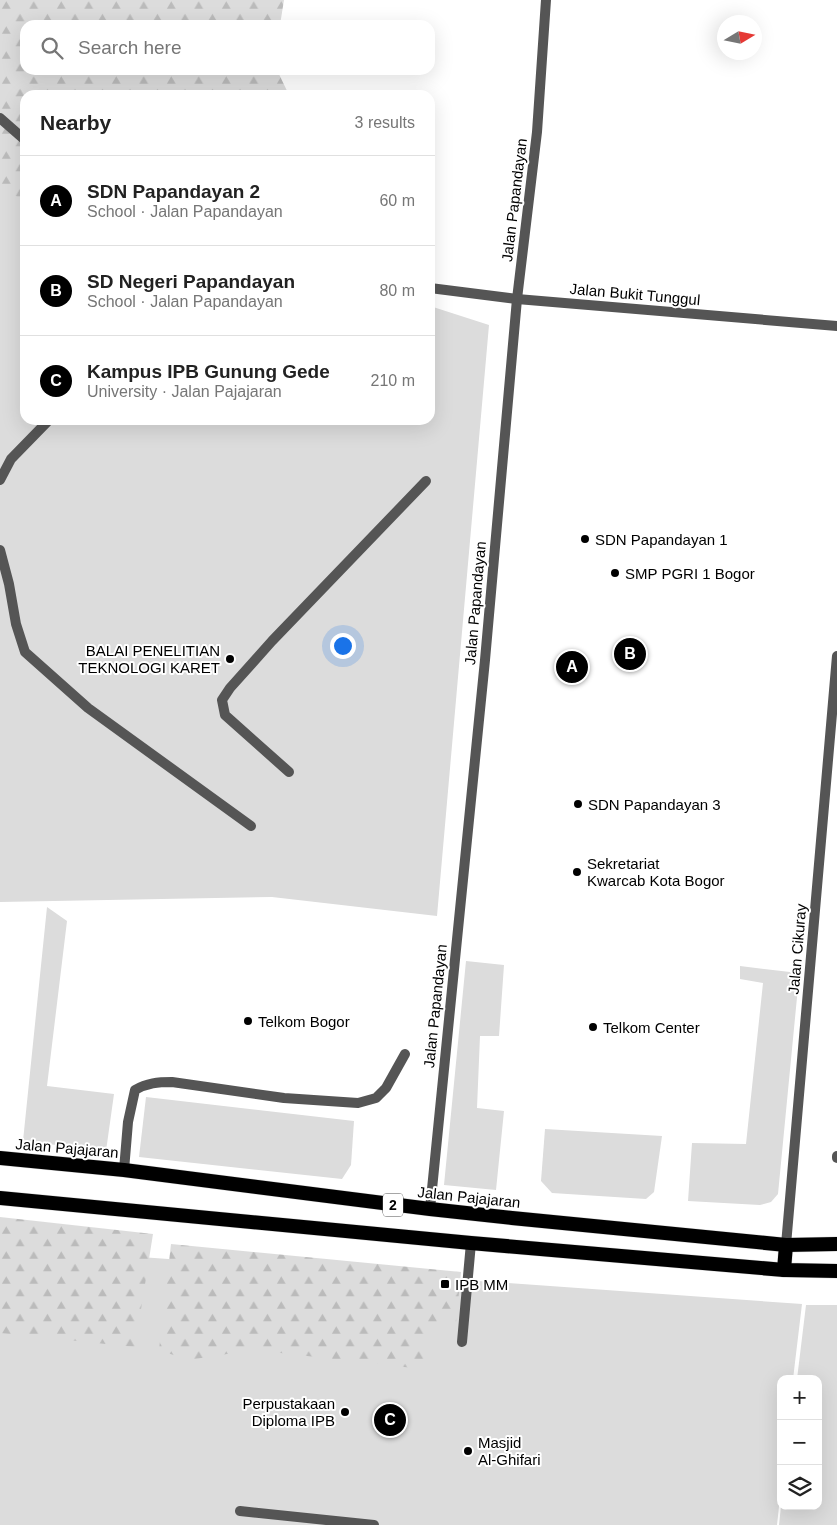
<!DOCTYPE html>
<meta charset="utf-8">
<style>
:root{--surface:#fff;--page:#f2f2f2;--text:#222;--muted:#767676;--line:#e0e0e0;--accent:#000}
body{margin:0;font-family:Arial,sans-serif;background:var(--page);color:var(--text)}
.controls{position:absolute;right:15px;bottom:15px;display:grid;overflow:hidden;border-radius:10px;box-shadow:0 5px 20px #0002}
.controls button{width:45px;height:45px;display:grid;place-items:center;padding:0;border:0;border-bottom:1px solid var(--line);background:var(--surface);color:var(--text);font:25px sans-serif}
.compass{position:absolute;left:717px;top:15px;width:45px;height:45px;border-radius:50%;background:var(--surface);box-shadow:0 5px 20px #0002;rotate:80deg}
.you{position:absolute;left:342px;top:645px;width:18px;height:18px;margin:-12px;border:4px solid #fff;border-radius:50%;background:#1a73e8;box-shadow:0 0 0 8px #1a73e833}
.badge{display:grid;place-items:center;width:32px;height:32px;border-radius:50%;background:var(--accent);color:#fff;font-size:16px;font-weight:700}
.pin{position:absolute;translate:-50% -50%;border:2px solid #fff;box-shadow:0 1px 5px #0006}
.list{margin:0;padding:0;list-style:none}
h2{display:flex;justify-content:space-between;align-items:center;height:65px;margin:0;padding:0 20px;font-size:21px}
h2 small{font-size:16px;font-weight:400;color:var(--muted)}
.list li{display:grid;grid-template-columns:32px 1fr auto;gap:15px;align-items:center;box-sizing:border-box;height:90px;padding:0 20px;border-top:1px solid var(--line)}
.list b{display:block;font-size:19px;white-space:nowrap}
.list p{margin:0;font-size:16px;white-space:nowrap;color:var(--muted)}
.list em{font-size:16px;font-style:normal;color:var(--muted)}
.icon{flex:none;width:28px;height:28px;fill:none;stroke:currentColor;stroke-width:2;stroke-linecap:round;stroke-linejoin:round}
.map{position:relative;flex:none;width:837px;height:1525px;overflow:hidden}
.search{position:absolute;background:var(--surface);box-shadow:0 5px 20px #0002;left:20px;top:20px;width:415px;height:55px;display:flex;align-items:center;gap:12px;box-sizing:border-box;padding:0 18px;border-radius:15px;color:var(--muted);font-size:19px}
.panel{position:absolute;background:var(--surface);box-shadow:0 5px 20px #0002;left:20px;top:90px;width:415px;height:335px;border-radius:15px}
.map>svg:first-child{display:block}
.green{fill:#dcdcdc}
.forest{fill:url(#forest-firs)}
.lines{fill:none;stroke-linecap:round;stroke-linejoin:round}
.trunk-casing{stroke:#dbdbdb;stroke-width:15}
.service{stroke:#555;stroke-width:10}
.pedestrian{stroke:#555;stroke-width:10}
.minor{stroke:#555;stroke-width:10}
.tertiary{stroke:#555;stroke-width:10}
.trunk{stroke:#000;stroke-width:14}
.poi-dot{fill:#000;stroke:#fff;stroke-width:2}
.labels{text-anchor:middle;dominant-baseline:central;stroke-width:4;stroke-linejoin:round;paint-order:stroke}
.shield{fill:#fff;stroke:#4c4c4c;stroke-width:1}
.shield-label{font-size:14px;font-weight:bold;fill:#000}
.street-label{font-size:15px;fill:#000;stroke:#fff}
.poi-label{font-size:15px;fill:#000;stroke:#fff;text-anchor:start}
</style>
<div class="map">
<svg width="837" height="1525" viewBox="0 0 837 1525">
<defs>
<pattern id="forest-firs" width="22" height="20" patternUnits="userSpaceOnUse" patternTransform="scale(1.25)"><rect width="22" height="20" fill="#dcdcdc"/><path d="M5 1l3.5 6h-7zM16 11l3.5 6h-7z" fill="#bbb"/></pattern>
</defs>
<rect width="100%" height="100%" fill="#fff"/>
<!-- green -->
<g class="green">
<path d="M 0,128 L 25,149 L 25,420 L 430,420 L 430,306 L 489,325 L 437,916 L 272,897 L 0,902 Z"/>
<path d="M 47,907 L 67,921 L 47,1086 L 114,1094 L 106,1151 L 23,1141 Z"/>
<path d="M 466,961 L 504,965 L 499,1036 L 480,1036 L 477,1108 L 504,1111 L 496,1190 L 444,1185 Z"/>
<path d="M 740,966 L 790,972 L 798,987 L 778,1194 L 771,1202 L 760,1205 L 688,1201 L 692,1143 L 746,1144 L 763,983 L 740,979 Z"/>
<path d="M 146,1097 L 354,1121 L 351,1165 L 342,1179 L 139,1157 Z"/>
<path d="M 545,1129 L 662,1136 L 654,1192 L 646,1199 L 552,1193 L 541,1181 Z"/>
<path d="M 0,1247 L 802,1304 L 793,1379 L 781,1379 L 781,1488 L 777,1525 L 0,1525 Z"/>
<path d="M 806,1305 L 837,1305 L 837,1525 L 779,1525 L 781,1506 L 818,1506 L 818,1379 L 797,1379 Z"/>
</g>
<!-- forest -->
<g class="forest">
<path d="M 0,0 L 284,0 L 280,25 L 25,25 L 25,70 L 277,70 L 289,95 L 25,95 L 25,203 L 3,186 L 0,182 Z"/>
<path d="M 0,1217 L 153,1234 L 135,1347 L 0,1333 Z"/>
<path d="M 171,1244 L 461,1272 L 456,1323 L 429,1324 L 422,1369 L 253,1350 L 188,1360 L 159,1350 Z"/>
</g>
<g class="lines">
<!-- trunk casing -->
<g class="trunk-casing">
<g id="trunk">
<path d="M 0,1158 L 124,1170 L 430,1209 L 512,1218 L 786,1245 L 837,1244"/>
<path d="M 0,1198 L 471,1243 L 784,1270 L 837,1271"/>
<path d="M 784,1270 L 786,1245"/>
</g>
</g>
<!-- service -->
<g class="service">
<path d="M 0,480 L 11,459 L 49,420"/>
<path d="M 0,550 L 9,584 L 16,624 L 25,652 L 88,708 L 251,826"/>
<path d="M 289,772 L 225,715 L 222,700 L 230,688 L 272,641 L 426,481"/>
<path d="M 837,1156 L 837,1158"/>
<path d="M 124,1170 L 128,1122 L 135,1090 C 147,1083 158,1082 172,1082 L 284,1098 L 358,1103 L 376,1098 L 386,1088 L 405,1054"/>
</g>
<!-- pedestrian -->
<g class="pedestrian">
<path d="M 462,1342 L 471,1243"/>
<path d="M 240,1511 L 374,1525"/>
</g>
<!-- minor -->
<g class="minor">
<path d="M 0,118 L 25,140"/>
<path d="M 430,288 L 517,299 L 837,326"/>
<path d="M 786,1245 L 837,656"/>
</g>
<!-- tertiary -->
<path class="tertiary" d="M 430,1209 L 485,660 L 517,299 L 537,132 L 546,0"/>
<!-- trunk -->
<use href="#trunk" class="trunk"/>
</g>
<!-- markers -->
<g class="poi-dot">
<circle cx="585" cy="539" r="5"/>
<circle cx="615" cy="573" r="5"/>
<circle cx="230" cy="659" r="5"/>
<circle cx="578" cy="804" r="5"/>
<circle cx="577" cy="872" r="5"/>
<circle cx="248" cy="1021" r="5"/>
<circle cx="593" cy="1027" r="5"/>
<rect x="440" y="1279" width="10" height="10" rx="2.5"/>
<circle cx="345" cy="1412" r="5"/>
<circle cx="468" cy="1451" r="5"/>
</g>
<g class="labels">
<!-- shield labels -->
<rect class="shield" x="383" y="1193.5" width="20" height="23" rx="4"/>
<g class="shield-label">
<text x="393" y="1205">2</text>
</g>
<!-- street labels -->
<g class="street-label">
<text transform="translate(514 200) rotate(-83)">Jalan Papandayan</text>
<text transform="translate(635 294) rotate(5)">Jalan Bukit Tunggul</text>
<text transform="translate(475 603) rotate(-85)">Jalan Papandayan</text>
<text transform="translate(797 949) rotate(-85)">Jalan Cikuray</text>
<text transform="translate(435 1006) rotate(-84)">Jalan Papandayan</text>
<text transform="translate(67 1148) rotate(5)">Jalan Pajajaran</text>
<text transform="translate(469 1197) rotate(6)">Jalan Pajajaran</text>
</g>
<!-- poi labels -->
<g class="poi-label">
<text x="595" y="539">SDN Papandayan 1</text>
<text x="625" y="573">SMP PGRI 1 Bogor</text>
<text x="220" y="650" text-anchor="end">BALAI PENELITIAN<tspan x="220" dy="17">TEKNOLOGI KARET</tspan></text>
<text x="588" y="804">SDN Papandayan 3</text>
<text x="587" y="863">Sekretariat<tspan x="587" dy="17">Kwarcab Kota Bogor</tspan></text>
<text x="258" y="1021">Telkom Bogor</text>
<text x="603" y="1027">Telkom Center</text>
<text x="455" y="1284">IPB MM</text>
<text x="335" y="1403" text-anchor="end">Perpustakaan<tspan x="335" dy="17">Diploma IPB</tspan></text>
<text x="478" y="1442">Masjid<tspan x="478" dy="17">Al-Ghifari</tspan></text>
</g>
</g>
</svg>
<div class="controls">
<button>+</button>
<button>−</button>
<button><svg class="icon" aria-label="layers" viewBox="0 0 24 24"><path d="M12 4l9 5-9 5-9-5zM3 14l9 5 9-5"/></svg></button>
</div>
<svg class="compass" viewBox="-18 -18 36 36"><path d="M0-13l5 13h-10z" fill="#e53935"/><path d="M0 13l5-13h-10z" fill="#767676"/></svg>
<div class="you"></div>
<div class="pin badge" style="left:572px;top:667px">A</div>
<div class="pin badge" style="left:630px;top:654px">B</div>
<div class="pin badge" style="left:390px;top:1420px">C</div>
<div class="search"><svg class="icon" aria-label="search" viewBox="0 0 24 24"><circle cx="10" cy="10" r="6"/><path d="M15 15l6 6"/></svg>Search here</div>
<section class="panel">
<h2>Nearby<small>3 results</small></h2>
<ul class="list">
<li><span class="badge">A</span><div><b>SDN Papandayan 2</b><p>School · Jalan Papandayan</p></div><em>60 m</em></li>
<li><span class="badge">B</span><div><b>SD Negeri Papandayan</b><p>School · Jalan Papandayan</p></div><em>80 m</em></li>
<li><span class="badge">C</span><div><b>Kampus IPB Gunung Gede</b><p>University · Jalan Pajajaran</p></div><em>210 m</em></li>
</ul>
</section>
</div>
